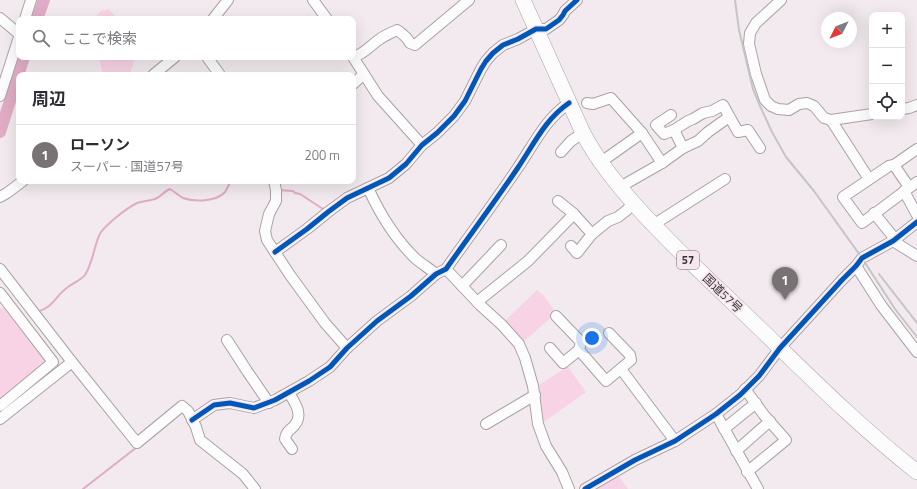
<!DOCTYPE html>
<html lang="ja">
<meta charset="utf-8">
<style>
:root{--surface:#fff;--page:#f7f7f7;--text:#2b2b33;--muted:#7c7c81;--line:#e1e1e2;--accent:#787275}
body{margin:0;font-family:"Titillium Web","Noto Sans JP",sans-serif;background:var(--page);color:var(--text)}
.controls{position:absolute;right:12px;top:12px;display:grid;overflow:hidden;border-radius:8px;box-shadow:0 4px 16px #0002}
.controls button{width:36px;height:36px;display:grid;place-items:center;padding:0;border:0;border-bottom:1px solid var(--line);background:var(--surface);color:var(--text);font:20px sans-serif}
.compass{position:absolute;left:821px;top:12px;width:36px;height:36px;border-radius:50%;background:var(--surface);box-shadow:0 4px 16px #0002;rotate:228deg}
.you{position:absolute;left:592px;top:338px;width:14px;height:14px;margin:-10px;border:3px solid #fff;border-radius:50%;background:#1a73e8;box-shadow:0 0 0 6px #1a73e833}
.badge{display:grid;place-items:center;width:26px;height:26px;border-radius:50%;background:var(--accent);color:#fff;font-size:13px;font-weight:700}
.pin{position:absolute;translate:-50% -33px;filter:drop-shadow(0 1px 2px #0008)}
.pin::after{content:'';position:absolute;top:21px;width:14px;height:12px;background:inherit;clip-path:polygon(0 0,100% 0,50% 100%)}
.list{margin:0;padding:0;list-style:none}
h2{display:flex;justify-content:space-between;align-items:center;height:52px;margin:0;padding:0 16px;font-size:17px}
h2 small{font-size:13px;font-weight:400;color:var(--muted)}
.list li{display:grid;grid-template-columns:26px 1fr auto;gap:12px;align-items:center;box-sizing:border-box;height:60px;padding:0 16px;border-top:1px solid var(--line)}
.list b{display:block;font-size:15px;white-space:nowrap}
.list p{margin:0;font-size:13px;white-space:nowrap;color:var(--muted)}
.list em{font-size:13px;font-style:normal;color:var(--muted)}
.icon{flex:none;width:22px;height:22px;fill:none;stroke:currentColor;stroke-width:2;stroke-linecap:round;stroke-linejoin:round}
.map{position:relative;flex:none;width:917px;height:489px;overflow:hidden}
.search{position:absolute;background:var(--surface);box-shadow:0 4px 16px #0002;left:16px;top:16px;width:340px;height:44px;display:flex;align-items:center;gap:10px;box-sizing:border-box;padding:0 14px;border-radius:8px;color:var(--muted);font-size:15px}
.panel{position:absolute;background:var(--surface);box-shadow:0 4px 16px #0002;left:16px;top:72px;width:340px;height:112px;border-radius:8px}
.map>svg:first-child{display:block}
.green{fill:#f8d3e5}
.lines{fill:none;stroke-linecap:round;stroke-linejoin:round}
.stream{stroke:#e0acc5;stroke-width:2}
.river{stroke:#e0acc5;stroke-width:12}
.minor-casing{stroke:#a9a2a5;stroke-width:12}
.highway-casing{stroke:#a9a2a5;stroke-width:16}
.minor{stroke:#fdfcfc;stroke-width:10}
.highway{stroke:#fdfcfc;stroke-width:15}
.rail{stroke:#c6c4c5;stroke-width:2}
.cycleway-casing{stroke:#f6e6ed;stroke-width:8}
.cycleway{stroke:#0057b8;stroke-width:5}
.labels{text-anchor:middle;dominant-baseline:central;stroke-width:4;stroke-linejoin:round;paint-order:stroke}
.shield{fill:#f6e6ed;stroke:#70676c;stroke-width:1}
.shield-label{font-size:11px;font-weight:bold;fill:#373134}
.street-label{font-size:12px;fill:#373134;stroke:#f6e6ed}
</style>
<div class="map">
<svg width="917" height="489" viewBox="0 0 917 489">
<rect width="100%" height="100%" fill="#f2eaee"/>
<!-- green -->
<g class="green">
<path d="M 109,9 L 117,19 L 94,19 L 101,11 Z"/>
<path d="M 99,57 L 134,57 L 134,62 L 129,75 L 103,75 Z"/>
<path d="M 537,290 L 544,296 L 556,313 L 521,344 L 504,322 Z"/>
<path d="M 0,308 L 8,309 L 50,363 L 0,403 Z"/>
<path d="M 568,367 L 586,392 L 541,424 L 535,388 L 559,372 Z"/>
<path d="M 618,475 L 628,489 L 591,489 Z"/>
</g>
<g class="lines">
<!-- stream -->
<g class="stream">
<path d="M 267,181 L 271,185"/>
<path d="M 279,190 L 293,191 L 295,193 L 300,194 L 323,209"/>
<path d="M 0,277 L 7,286"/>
<path d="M 37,312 C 54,307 55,296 68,287 C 73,283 81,280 85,275 C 87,272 89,267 90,264 C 94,255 96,239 101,232 C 107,224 128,207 137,203 C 143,201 149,201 155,199 C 161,197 164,191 170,189 C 175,192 179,196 183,198 C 194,202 216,202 225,192 C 227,189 229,184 231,181"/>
<path d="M 83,489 L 137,447"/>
</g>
<!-- river -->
<g class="river">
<path d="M 37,19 L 44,0"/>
<path d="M 0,132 L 24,57"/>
</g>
<!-- minor casing -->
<g class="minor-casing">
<g id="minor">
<path d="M 313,0 L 327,19"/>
<path d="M 781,0 L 756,23 L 750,33 L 749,44 L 756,74 L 765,100 L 771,106 L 778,109 L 789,110 L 799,104 L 807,103 L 814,106 L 824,118 L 831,120 L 872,114"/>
<path d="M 0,18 L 19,34"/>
<path d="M 25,19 L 31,0"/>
<path d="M 213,19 L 228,0"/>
<path d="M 207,57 L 220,75"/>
<path d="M 353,57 C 366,53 369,46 380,39 C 385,35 391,33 397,30 C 403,34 407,37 410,43 L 415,45 L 469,0"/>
<path d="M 353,57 L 378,96 L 422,145"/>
<path d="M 153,75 L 175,57"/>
<path d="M 353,84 L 364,74"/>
<path d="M 0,96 L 19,37"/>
<path d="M 587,103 L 593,104 L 611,98 L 642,133"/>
<path d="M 902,109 L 909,108 L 917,105"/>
<path d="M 671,115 L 656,125 L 664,134 L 674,130 L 688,121 L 693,119 L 703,113 L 712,111 L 723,105 L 738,132 L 748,130 L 760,148"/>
<path d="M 831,120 L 869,179"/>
<path d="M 674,130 L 683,148"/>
<path d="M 917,149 L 894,165 L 889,166 L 843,197 L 862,223 L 917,182"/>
<path d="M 561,152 L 571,141 L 583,133"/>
<path d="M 601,162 L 642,133 L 662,163"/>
<path d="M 894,165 L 909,187"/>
<path d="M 274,181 L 276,190 L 276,201 L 269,214 L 265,231 L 267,240 L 290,275 L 325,323 L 347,348"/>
<path d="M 620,187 L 662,163 L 683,148 L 698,141 L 708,132 L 729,117"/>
<path d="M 368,188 C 380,214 395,239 416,259 C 422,264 430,269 436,274"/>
<path d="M 904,191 L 917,215"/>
<path d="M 0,197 L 7,193 L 23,181"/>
<path d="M 558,201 L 574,214 L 592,234 L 577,253 L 571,246"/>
<path d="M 874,213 L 895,239"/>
<path d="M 653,225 L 725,179"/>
<path d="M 592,234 L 608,221 L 618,217 L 627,210 L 633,202"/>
<path d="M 893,241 L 917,256"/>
<path d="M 275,252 L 307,229 L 328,212 L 347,198 L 389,178 L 406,164 L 422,145 L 437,133 L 454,116 L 465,101 L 481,69 L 486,61 L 493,53 L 503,45 L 518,39 L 536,29 L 546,29 L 559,20 L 563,15 L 565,11 L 577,0"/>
<path d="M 856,266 L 881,305 L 917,352"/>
<path d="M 0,269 L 72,362 L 137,443 L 182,406 L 188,411 L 196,427 L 200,440 L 243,474 L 255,489"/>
<path d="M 446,269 L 480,305 L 502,325 L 519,344 L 525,358 L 533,386 L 538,424 L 546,446 L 562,472 L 569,489"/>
<path d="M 462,286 L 501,245"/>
<path d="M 0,293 L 53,362 L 0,406"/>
<path d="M 477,302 L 528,261 L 574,214"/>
<path d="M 227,340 L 247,371 L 269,403"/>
<path d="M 550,348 L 563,363 L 579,350 L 581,342 L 556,316"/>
<path d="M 579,350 L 606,381 L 631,360 L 630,355 L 609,333"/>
<path d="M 621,369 L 675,441"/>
<path d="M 745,389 L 764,415 L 786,440 L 747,472"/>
<path d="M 289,393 C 295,403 304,415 294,426 C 289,431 286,432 285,439 L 292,449"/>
<path d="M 716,414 L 758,489"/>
<path d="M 0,419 L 72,362"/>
<path d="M 192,420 L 214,405 L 230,403 L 254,408 L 275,400 L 309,381 L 330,367 L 347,348 L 377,321 L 411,296 L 436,274 L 446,269 C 470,235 494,203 517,169 C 533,146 545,119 569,103"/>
<path d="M 486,424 L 535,395"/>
<path d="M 724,429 L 756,403"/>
<path d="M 736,451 L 770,421"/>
<path d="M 585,489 L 635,460 L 675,441 L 716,414 L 740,395 L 759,376 L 780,348 L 842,280 L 856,266 L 862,258 L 893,241 L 917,222"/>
</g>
</g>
<!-- highway casing -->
<g class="highway-casing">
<path id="highway" d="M 523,0 L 583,133 C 597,160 616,183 636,206 C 671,245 710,281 748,317 C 803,370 857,425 917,472"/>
</g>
<!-- minor -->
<use href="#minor" class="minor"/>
<!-- highway -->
<use href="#highway" class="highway"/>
<!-- rail -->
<g class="rail">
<path d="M 735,0 L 739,30 L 753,89 L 760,106 L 772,132 L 786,157 L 814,191 L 862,258 L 895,309 L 917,337"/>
<path d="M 879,274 L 917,323"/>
</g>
<!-- cycleway casing -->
<g class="cycleway-casing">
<g id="cycleway">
<path d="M 275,252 L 307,229 L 328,212 L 347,198 L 389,178 L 406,164 L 422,145 L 437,133 L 454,116 L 465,101 L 481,69 L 486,61 L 493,53 L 503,45 L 518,39 L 536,29 L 546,29 L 559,20 L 563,15 L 565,11 L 577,0"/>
<path d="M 192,420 L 214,405 L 230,403 L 254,408 L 275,400 L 309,381 L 330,367 L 347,348 L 377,321 L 411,296 L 436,274 L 446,269 C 470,235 494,203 517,169 C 533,146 545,119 569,103"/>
<path d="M 585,489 L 635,460 L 675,441 L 716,414 L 740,395 L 759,376 L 780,348 L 842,280 L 856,266 L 862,258 L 893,241 L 917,222"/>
</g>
</g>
<!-- cycleway -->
<use href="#cycleway" class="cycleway"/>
</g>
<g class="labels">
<!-- shield labels -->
<rect class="shield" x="677" y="251" width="22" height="18" rx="3"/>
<g class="shield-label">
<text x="688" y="260">57</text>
</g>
<!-- street labels -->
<g class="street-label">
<text transform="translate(723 293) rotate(44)">国道57号</text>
</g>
</g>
</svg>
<div class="controls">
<button>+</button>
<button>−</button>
<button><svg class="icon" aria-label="locate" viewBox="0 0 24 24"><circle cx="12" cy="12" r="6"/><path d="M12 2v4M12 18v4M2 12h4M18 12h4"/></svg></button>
</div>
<svg class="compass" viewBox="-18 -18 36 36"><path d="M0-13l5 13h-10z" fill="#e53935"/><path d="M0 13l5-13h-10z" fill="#7c7c81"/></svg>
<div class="you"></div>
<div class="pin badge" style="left:785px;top:300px">1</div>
<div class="search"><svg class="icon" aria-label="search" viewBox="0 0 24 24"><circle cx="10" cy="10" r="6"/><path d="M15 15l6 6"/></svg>ここで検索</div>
<section class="panel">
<h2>周辺<small></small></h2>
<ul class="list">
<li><span class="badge">1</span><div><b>ローソン</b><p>スーパー · 国道57号</p></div><em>200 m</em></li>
</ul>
</section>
</div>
